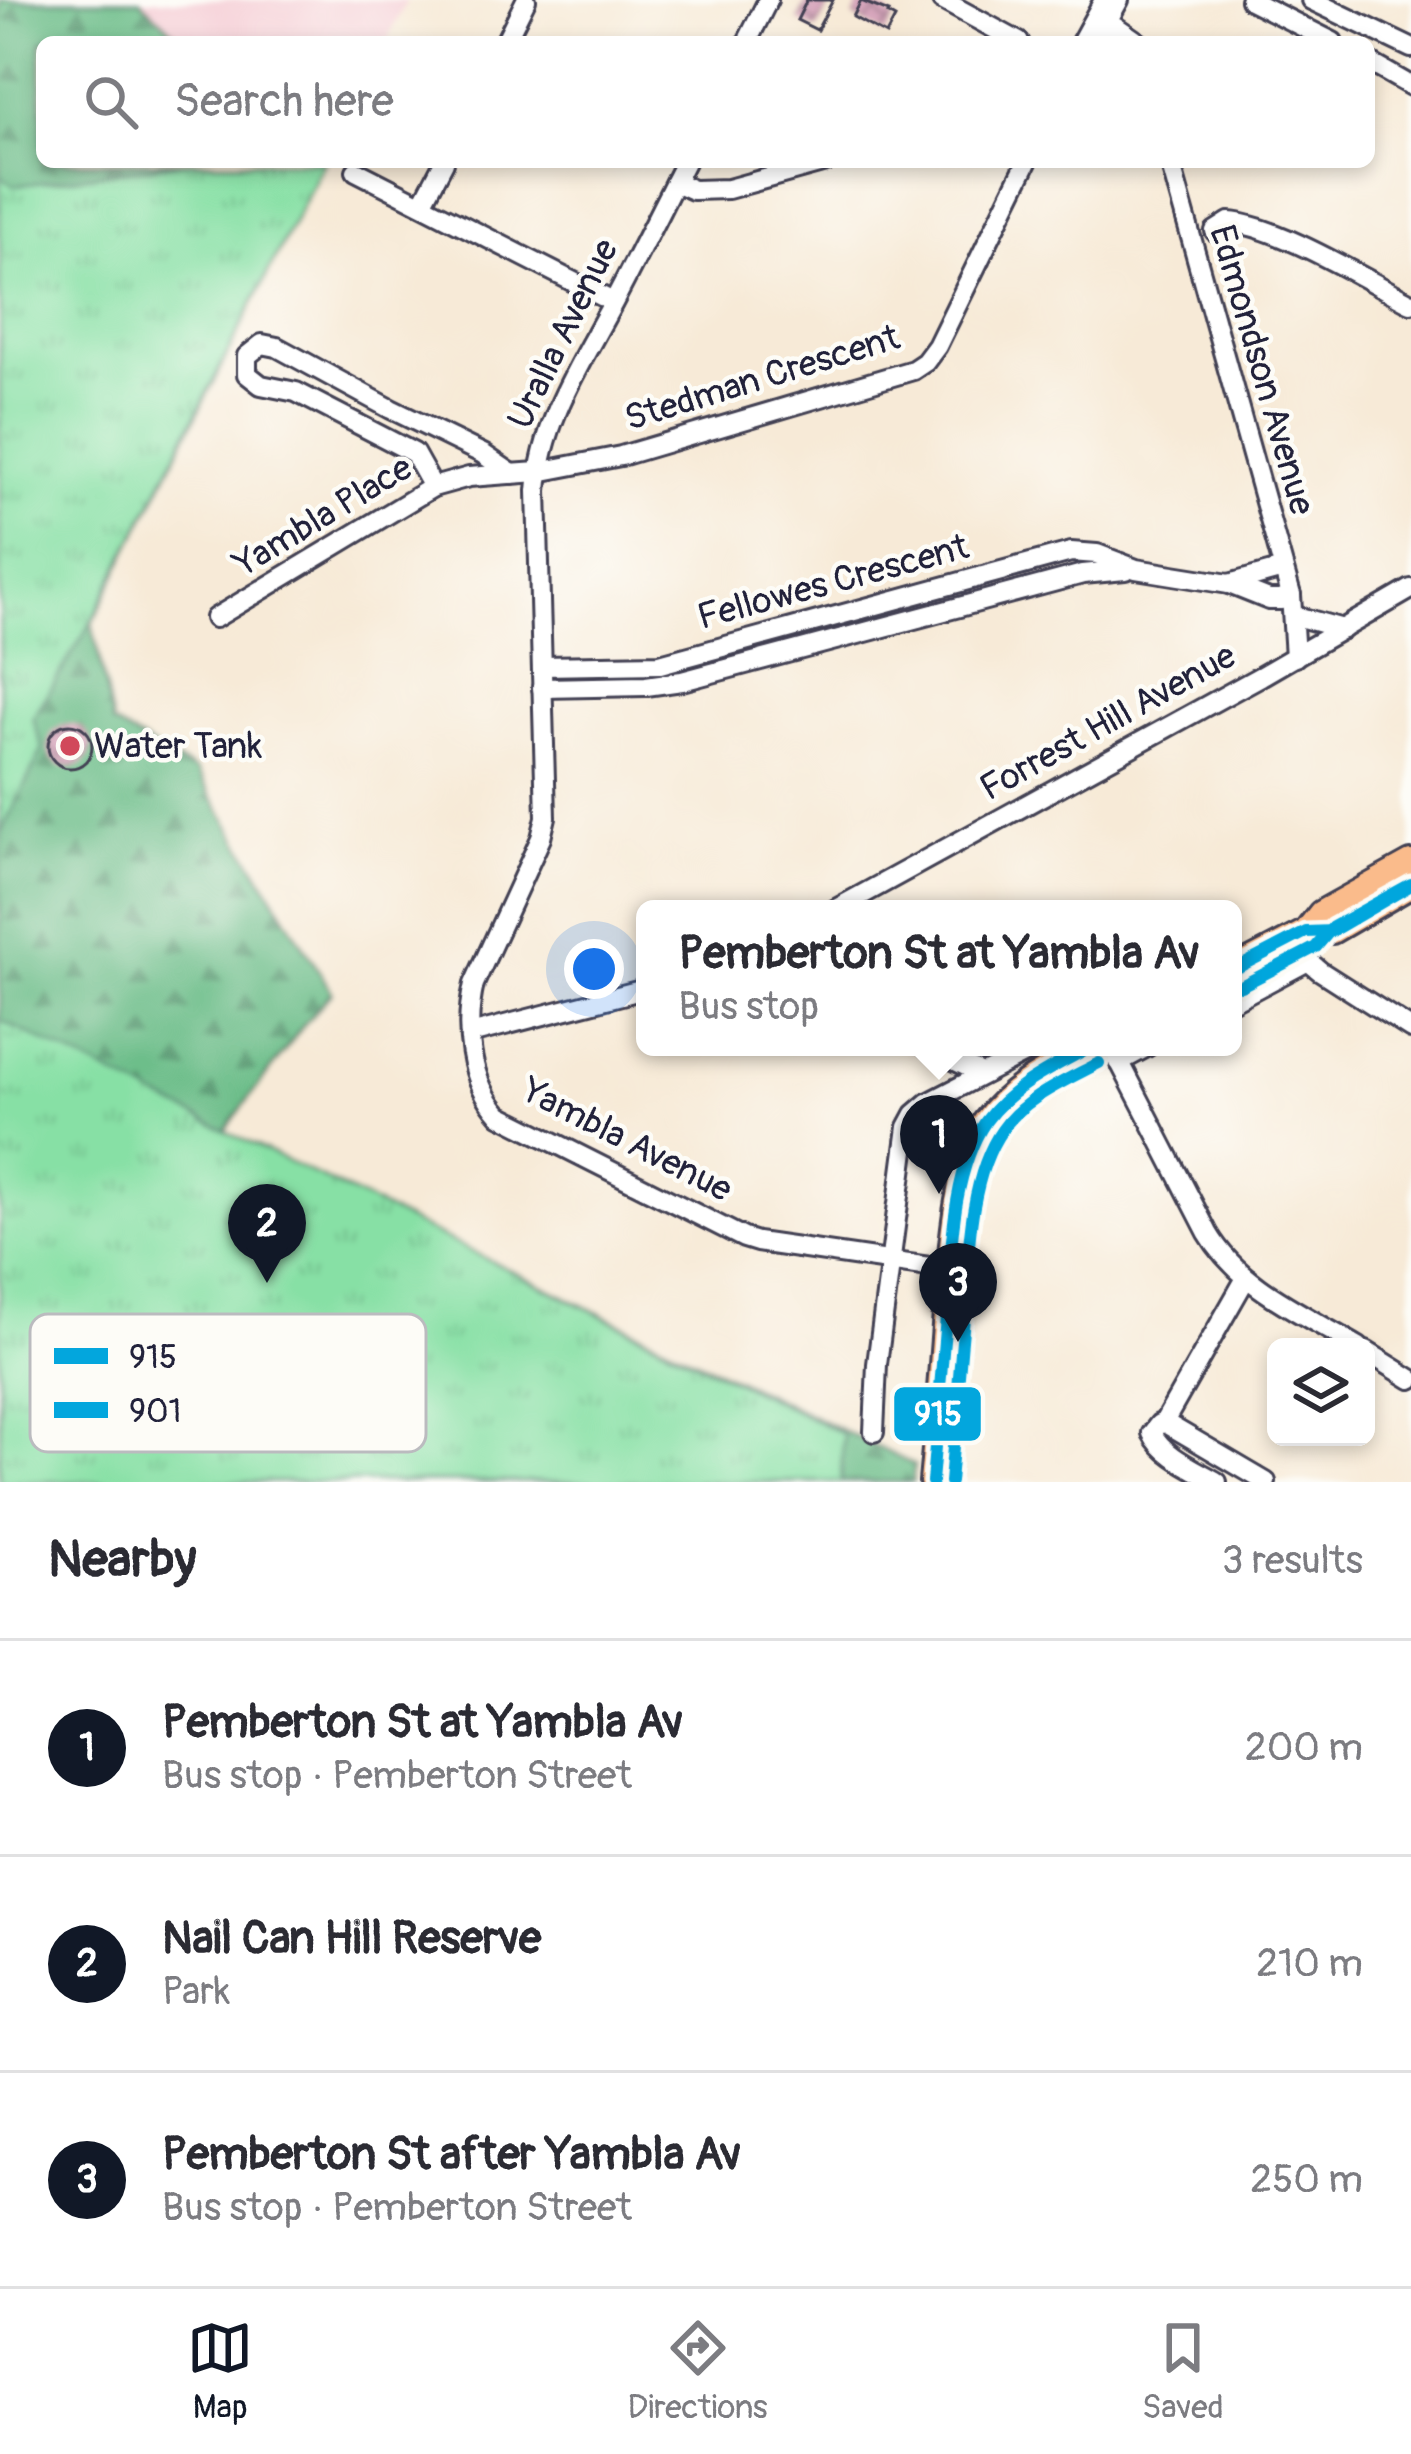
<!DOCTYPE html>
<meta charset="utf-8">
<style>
:root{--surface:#fff;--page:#f2f2f3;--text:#2b2b33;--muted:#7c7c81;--line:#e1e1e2;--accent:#111827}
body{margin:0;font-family:Pangolin,sans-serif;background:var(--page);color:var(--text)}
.controls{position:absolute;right:36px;bottom:36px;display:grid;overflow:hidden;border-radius:18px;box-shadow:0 6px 18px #0003}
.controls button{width:108px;height:108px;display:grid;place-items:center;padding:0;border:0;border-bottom:3px solid var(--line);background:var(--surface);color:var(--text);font:60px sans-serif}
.you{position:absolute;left:594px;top:969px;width:42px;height:42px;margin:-30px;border:9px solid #fff;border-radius:50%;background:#1a73e8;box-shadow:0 0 0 18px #1a73e833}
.badge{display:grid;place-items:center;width:78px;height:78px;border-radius:50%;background:var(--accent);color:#fff;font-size:39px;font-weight:700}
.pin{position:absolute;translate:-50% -99px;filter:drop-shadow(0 3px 6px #0008)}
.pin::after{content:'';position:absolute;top:63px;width:42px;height:36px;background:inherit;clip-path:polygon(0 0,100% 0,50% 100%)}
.popup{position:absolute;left:636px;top:900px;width:606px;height:156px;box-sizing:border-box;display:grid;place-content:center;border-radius:18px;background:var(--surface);filter:drop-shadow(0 3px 9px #0005);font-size:39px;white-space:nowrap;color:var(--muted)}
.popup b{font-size:45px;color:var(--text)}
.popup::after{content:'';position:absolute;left:50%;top:100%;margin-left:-24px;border:24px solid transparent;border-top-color:var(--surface)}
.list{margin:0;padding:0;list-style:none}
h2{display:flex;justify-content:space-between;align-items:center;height:156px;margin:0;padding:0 48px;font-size:51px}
h2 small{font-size:39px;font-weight:400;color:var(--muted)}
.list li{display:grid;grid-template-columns:78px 1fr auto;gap:36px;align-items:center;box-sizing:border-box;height:216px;padding:0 48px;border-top:3px solid var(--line)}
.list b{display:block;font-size:45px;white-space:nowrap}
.list p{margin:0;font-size:39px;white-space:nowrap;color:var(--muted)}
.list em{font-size:39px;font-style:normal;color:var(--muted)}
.icon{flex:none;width:66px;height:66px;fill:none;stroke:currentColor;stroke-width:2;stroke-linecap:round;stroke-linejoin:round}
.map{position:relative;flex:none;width:1411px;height:1482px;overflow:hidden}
.search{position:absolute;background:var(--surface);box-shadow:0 6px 18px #0003;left:36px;right:36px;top:36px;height:132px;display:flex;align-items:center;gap:30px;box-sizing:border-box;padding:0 42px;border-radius:18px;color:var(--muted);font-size:45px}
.sheet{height:804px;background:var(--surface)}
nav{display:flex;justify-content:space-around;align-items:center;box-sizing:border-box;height:168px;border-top:3px solid var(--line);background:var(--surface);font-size:33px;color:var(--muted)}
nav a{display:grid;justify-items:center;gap:6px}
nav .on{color:var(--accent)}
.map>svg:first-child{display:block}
.built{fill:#f6cfd7}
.forest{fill:url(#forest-firs);stroke:#487062;stroke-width:3}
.park{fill:url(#park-tufts);stroke:#548170;stroke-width:3}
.building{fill:url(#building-cross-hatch)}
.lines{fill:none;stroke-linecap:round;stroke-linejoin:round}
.minor-casing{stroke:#424052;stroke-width:24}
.major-casing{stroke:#424052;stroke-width:30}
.minor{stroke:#fff;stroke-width:18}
.major{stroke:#fabb8b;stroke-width:24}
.bus-1-casing{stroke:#fdfcf7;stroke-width:21}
.bus-2-casing{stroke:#fdfcf7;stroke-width:21}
.bus-1{stroke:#03a6dd;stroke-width:12}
.bus-2{stroke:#03a6dd;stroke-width:12}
.poi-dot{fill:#d1495b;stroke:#fdfcf7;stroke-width:4.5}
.labels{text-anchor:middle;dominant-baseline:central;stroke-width:9;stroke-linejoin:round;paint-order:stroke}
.street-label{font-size:36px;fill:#22223b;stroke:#fdfcf7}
.poi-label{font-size:36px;fill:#22223b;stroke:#fdfcf7;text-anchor:start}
.key{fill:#fdfcf7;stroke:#bbbbbf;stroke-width:3}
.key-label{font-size:33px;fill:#22223b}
.line-badge{stroke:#fdfcf7;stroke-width:4.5}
.badge-label{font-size:33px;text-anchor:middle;font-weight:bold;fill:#fff}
</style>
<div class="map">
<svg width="1411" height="1482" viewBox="0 0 1411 1482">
<defs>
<pattern id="forest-firs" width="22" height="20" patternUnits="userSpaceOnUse" patternTransform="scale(3)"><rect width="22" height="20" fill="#6dbe8a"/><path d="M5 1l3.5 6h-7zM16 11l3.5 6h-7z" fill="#599a72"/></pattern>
<pattern id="park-tufts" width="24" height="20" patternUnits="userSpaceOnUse" patternTransform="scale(3)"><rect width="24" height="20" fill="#87e0a5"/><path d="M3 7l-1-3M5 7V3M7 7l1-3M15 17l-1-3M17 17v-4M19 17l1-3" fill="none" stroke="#74c08f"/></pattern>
<pattern id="building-cross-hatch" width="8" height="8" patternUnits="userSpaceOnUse" patternTransform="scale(3)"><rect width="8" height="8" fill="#d7a6bc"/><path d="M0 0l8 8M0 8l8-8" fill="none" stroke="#ae879a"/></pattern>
</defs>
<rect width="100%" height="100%" fill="#fdfcf7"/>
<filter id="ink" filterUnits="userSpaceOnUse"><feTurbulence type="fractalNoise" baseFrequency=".00833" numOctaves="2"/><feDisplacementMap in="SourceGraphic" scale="24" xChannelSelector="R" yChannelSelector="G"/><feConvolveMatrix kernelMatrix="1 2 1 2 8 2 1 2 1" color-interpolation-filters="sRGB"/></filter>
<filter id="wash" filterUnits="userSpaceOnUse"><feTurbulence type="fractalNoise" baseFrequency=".004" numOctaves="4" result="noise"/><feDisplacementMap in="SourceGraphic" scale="48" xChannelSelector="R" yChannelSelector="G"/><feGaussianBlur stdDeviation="2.7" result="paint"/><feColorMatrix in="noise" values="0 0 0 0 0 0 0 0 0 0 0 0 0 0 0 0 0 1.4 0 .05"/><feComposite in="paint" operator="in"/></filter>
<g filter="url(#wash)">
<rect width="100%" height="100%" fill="#f7ead7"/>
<!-- built -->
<path class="built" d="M 140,0 L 407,0 L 386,42 L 184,42 Z"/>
<!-- forest -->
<path class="forest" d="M 0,0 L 140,0 L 184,42 L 42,42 L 42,162 L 324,162 L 92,623 L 113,724 L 197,772 L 332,992 L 305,1023 L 224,1132 L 914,1465 L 913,1482 L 0,1482 Z"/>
<!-- park -->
<g class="park">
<path d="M 188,162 L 324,162 L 89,626 L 33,718 L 43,749 L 0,834 L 0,176 L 14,186 Z"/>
<path d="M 0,1020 L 843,1434 L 841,1482 L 0,1482 Z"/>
</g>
<g id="blocks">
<!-- building -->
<g class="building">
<path d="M 807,0 L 833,0 L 817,30 L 797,20 Z"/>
<path d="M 861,1 L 889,12 L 888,14 L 895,18 L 886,35 L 853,17 Z"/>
<circle cx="70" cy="746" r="22"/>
</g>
</g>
</g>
<g filter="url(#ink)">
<use href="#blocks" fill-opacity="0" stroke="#424052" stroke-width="3"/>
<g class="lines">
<!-- minor casing -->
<g class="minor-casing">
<g id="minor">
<path d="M 942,0 L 1019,42"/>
<path d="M 1250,0 L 1333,42"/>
<path d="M 1311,0 L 1411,48"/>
<path d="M 1105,26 L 1115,26 L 1138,42"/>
<path d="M 505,42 L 526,0"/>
<path d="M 747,42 L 768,0"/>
<path d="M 1081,42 L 1104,0"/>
<path d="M 1096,42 L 1119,0"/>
<path d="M 1369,62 L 1411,86"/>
<path d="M 685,162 C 661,209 638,256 613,303 C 581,363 542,421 537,491 L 546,817 L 541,838 L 474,984 C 464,1027 469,1081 500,1115 L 744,1238 L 757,1242 L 950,1270"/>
<path d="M 1170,162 L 1291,595 L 1295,657"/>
<path d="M 356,171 L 613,302"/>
<path d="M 675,182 L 693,190 L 728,189 L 826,162"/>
<path d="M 422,204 L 444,162"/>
<path d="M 1215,231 L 1229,222 C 1279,226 1364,279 1411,303"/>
<path d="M 433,487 L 414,453 L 296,392 L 261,385 L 247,374 L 247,356 L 262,344 L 277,347 L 391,409 L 483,454 L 512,474"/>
<path d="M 1229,584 L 1283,569"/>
<path d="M 215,618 L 433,487 L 469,477 L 538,472 L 621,456 L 913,370 L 925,362 L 937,346 L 1027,162"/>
<path d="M 1303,618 L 1343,629"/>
<path d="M 542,666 L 660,664 L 1071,552 L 1097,554 L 1136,569 L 1229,584 L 1269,600 L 1281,600 L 1291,595"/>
<path d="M 542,688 L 646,686 L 682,681 L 1083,574 L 1125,570"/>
<path d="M 836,909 L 1261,676 L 1411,589"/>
<path d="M 1296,937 L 1308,961 L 1320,971 L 1411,1029"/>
<path d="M 1233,1001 L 1308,961"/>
<path d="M 470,1034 L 645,989"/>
<path d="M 927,1047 L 982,1074"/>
<path d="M 1112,1047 L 1208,1233 C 1240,1288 1306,1315 1359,1347"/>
<path d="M 1119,1062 L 1147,1047"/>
<path d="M 1366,1351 L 1411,1379"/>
<path d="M 1164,1422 L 1266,1482"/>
<path d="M 874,1432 L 877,1364 L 908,1127 L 915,1114 L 928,1103 L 1036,1047"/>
<path d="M 1217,1482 C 1195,1469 1163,1456 1152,1433 L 1159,1424 L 1164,1422 L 1246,1278"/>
</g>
</g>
<!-- major casing -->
<g class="major-casing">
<g id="major">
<path d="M 1306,932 L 1332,931 L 1411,885"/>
<path d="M 1233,970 L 1306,932 L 1321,913 L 1411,863"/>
<path d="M 932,1482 C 937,1430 941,1378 945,1326 C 950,1270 953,1166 986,1121 C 1013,1085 1052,1068 1090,1047"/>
</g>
</g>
<!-- minor -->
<use href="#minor" class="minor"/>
<!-- major -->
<use href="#major" class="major"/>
<!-- bus-1 casing -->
<g class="bus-1-casing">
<g id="bus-1">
<path d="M 1233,970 L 1306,932 L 1332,931 L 1411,885"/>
<path d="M 932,1482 C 937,1427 941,1372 946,1317 C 951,1257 951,1172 986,1121 C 1011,1086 1054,1067 1090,1047"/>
</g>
</g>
<!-- bus-2 casing -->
<g class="bus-2-casing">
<g id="bus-2">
<path d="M 1241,986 L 1316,947 L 1333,927 L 1411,884"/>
<path d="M 950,1482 C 955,1427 959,1372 964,1317 C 968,1261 968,1178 1002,1130 C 1024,1098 1065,1081 1099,1063"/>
</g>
</g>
<!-- bus-1 -->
<use href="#bus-1" class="bus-1"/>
<!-- bus-2 -->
<use href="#bus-2" class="bus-2"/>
</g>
</g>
<!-- markers -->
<circle class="poi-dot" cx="70" cy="746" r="12"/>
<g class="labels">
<!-- street labels -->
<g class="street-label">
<text transform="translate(563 334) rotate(-64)">Uralla Avenue</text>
<text transform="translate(1262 370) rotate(74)">Edmondson Avenue</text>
<text transform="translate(762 378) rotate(-17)">Stedman Crescent</text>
<text transform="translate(323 516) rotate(-31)">Yambla Place</text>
<text transform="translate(833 582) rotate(-15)">Fellowes Crescent</text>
<text transform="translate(1108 722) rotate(-29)">Forrest Hill Avenue</text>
<text transform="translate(627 1140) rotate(27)">Yambla Avenue</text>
</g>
<!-- poi labels -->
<g class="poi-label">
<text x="94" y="746">Water Tank</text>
</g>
</g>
<!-- legend -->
<rect x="30" y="1314" width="396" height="138" rx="18" class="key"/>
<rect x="54" y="1348" width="54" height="16" fill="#03a6dd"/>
<rect x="54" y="1402" width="54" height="16" fill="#03a6dd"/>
<g class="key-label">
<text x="129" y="1368">915</text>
<text x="129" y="1422">901</text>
</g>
<rect class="line-badge" x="892" y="1385" width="91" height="58" rx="12" fill="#03a6dd"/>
<g class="badge-label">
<text x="938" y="1425">915</text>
</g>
</svg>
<div class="controls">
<button><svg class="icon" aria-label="layers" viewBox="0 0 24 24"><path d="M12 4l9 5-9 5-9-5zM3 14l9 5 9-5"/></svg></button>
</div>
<div class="you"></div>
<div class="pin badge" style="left:939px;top:1194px">1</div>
<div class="popup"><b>Pemberton St at Yambla Av</b>Bus stop</div>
<div class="pin badge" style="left:267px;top:1283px">2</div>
<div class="pin badge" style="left:958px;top:1342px">3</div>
<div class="search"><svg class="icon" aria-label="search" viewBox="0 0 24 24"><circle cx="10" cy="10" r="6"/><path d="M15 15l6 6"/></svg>Search here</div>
</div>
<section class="sheet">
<h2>Nearby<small>3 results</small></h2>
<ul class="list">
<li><span class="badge">1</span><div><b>Pemberton St at Yambla Av</b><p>Bus stop · Pemberton Street</p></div><em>200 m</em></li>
<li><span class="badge">2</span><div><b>Nail Can Hill Reserve</b><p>Park</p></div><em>210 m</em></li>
<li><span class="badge">3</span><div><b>Pemberton St after Yambla Av</b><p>Bus stop · Pemberton Street</p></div><em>250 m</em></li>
</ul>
</section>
<nav>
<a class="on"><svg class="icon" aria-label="map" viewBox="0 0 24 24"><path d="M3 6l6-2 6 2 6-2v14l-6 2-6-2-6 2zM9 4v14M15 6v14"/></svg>Map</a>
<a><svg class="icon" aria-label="directions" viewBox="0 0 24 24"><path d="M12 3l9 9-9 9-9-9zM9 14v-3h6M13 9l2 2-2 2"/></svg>Directions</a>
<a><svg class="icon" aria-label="saved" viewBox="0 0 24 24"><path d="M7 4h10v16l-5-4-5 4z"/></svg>Saved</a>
</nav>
